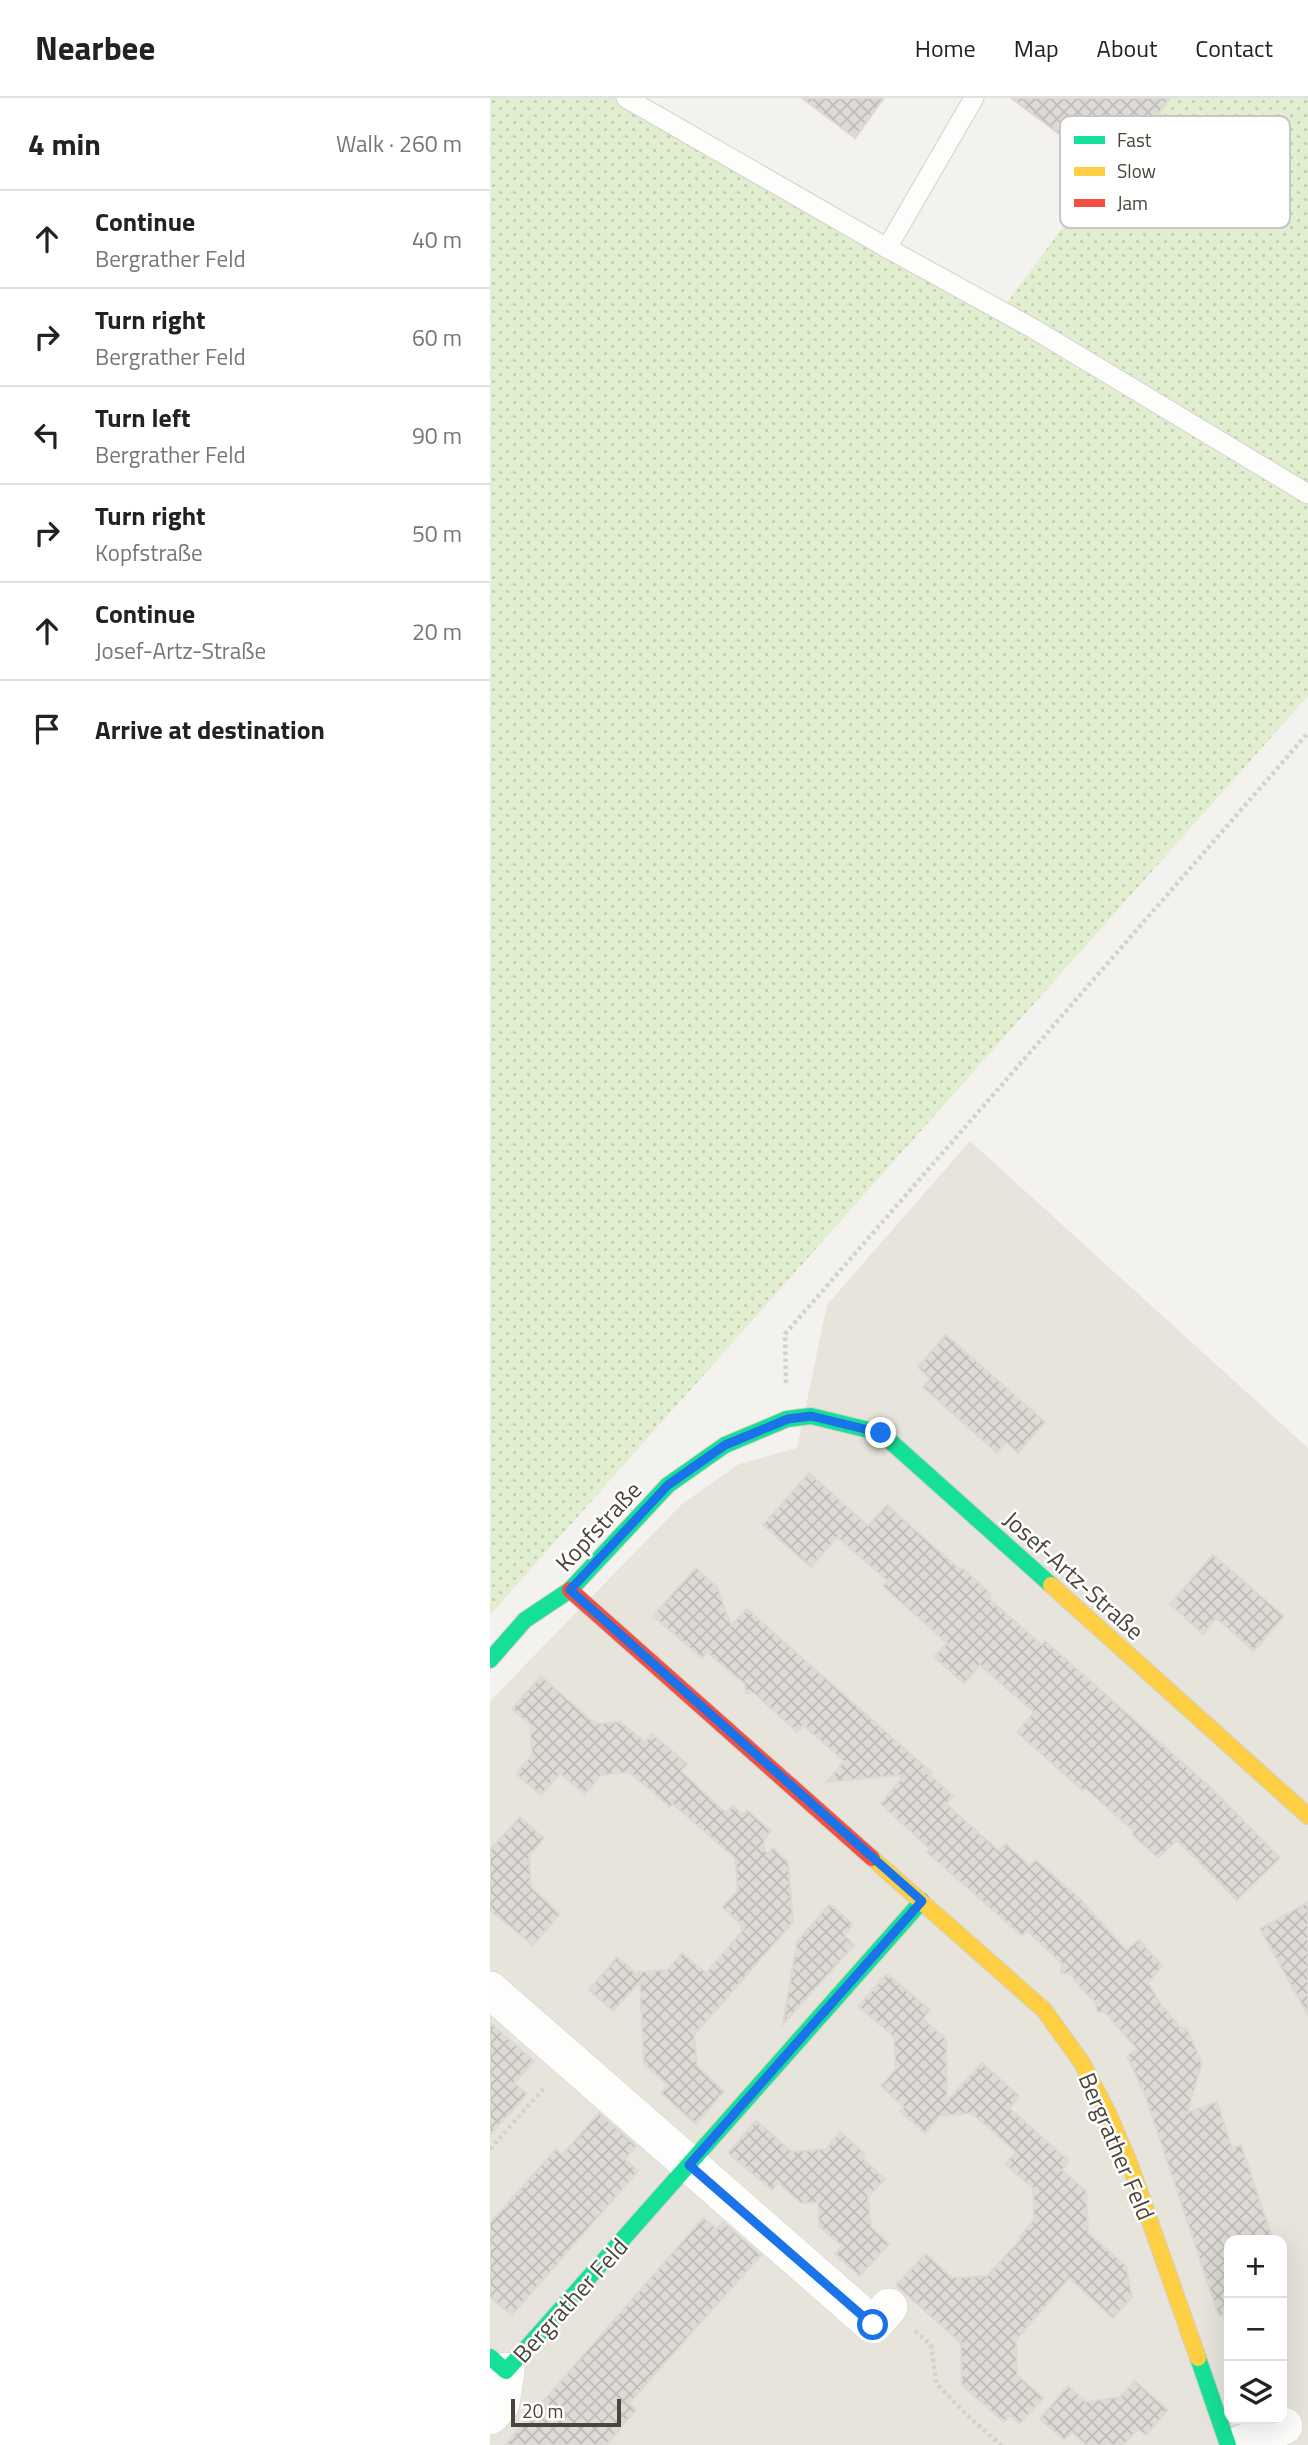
<!DOCTYPE html>
<meta charset="utf-8">
<style>
:root{--surface:#fff;--page:#f2f2f2;--text:#222;--muted:#767676;--line:#e0e0e0}
body{margin:0;font-family:"Titillium Web",sans-serif;background:var(--page);color:var(--text)}
.controls{position:absolute;right:21px;bottom:21px;display:grid;overflow:hidden;border-radius:14px;box-shadow:0 7px 28px #0002}
.controls button{width:63px;height:63px;display:grid;place-items:center;padding:0;border:0;border-bottom:2px solid var(--line);background:var(--surface);color:var(--text);font:35px sans-serif}
.scale{position:absolute;left:21px;bottom:18px;width:110px;box-sizing:border-box;padding-left:7px;border:4px solid #4b4439;border-top:0;font-size:19px;line-height:24px;white-space:nowrap;color:#4b4439;-webkit-text-stroke:5px #fff;paint-order:stroke}
.stop{position:absolute;width:21px;height:21px;margin:-16px;border:5px solid #1a73e8;border-radius:50%;background:#fff}
.stop.end{background:#1a73e8;border-color:#fff;box-shadow:0 2px 7px #0008}
.list{margin:0;padding:0;list-style:none}
h2{display:flex;justify-content:space-between;align-items:center;height:91px;margin:0;padding:0 28px;font-size:30px}
h2 small{font-size:23px;font-weight:400;color:var(--muted)}
.list li{display:grid;grid-template-columns:46px 1fr auto;gap:21px;align-items:center;box-sizing:border-box;height:98px;padding:0 28px;border-top:2px solid var(--line)}
.list b{display:block;font-size:26px;white-space:nowrap}
.list p{margin:0;font-size:23px;white-space:nowrap;color:var(--muted)}
.list em{font-size:23px;font-style:normal;color:var(--muted)}
.icon{flex:none;width:38px;height:38px;fill:none;stroke:currentColor;stroke-width:2;stroke-linecap:round;stroke-linejoin:round}
.map{position:relative;flex:none;width:818px;height:2347px;overflow:hidden}
header{display:flex;align-items:center;gap:42px;box-sizing:border-box;height:98px;padding:0 35px;background:var(--surface);border-bottom:2px solid var(--line)}
header strong{font-size:33px}
nav{display:flex;gap:38px;margin-inline-start:auto;font-size:24px}
main{display:flex}
aside{flex:1;background:var(--surface)}
.map>svg:first-child{display:block}
.residential{fill:#e7e4dc;fill-rule:evenodd}
.grass{fill:url(#grass-dots)}
.building{fill:url(#building-cross-hatch);stroke:#dcd9d4;stroke-width:2}
.lines{fill:none;stroke-linecap:round;stroke-linejoin:round}
.lane-casing{stroke:#d2d0cb;stroke-width:21}
.street-casing{stroke:#d2d0cb;stroke-width:38}
.fast-casing{stroke:#d3cfc5;stroke-width:18}
.slow-casing{stroke:#d3cfc5;stroke-width:18}
.jam-casing{stroke:#d3cfc5;stroke-width:18}
.path{stroke:#d3d2cc;stroke-width:4.5;stroke-dasharray:3.5 3.5;stroke-linecap:butt}
.lane{stroke:#fdfdfc;stroke-width:19}
.street{stroke:#fdfdfc;stroke-width:37}
.fast{stroke:#16e098;stroke-width:16}
.slow{stroke:#ffcf43;stroke-width:16}
.jam{stroke:#f24e42;stroke-width:16}
.route{stroke:#1a73e8;stroke-width:9}
.labels{text-anchor:middle;dominant-baseline:central;stroke-width:5;stroke-linejoin:round;paint-order:stroke}
.street-label{font-size:24px;fill:#4b4439;stroke:#fff}
.key{fill:#fff;stroke:#c9c7c4;stroke-width:2}
.key-label{font-size:19px;fill:#4b4439}
</style>
<header>
<strong>Nearbee</strong>
<nav><a>Home</a><a>Map</a><a>About</a><a>Contact</a></nav>
</header>
<main>
<aside>
<h2>4 min<small>Walk · 260 m</small></h2>
<ul class="list">
<li><svg class="icon" aria-label="ahead" viewBox="0 0 24 24"><path d="M12 20V5M6 11l6-6 6 6"/></svg><div><b>Continue</b><p>Bergrather Feld</p></div><em>40 m</em></li>
<li><svg class="icon" aria-label="right" viewBox="0 0 24 24"><path d="M7 20v-9h11M14 6l5 5-5 5"/></svg><div><b>Turn right</b><p>Bergrather Feld</p></div><em>60 m</em></li>
<li><svg class="icon" aria-label="left" viewBox="0 0 24 24"><path d="M17 20v-9H6M10 6l-5 5 5 5"/></svg><div><b>Turn left</b><p>Bergrather Feld</p></div><em>90 m</em></li>
<li><svg class="icon" aria-label="right" viewBox="0 0 24 24"><path d="M7 20v-9h11M14 6l5 5-5 5"/></svg><div><b>Turn right</b><p>Kopfstraße</p></div><em>50 m</em></li>
<li><svg class="icon" aria-label="ahead" viewBox="0 0 24 24"><path d="M12 20V5M6 11l6-6 6 6"/></svg><div><b>Continue</b><p>Josef-Artz-Straße</p></div><em>20 m</em></li>
<li><svg class="icon" aria-label="arrive" viewBox="0 0 24 24"><path d="M6 21V4h12l-3 4 3 4H6"/></svg><div><b>Arrive at destination</b></div></li>
</ul>
</aside>
<div class="map">
<svg width="818" height="2347" viewBox="0 0 818 2347">
<defs>
<pattern id="grass-dots" width="8" height="8" patternUnits="userSpaceOnUse" patternTransform="scale(1.75)"><rect width="8" height="8" fill="#e1eecf"/><path d="M2 2h.1M6 6h.1" fill="none" stroke="#c3cdb2" stroke-width="1.8" stroke-linecap="round"/></pattern>
<pattern id="building-cross-hatch" width="8" height="8" patternUnits="userSpaceOnUse" patternTransform="scale(1.75)"><rect width="8" height="8" fill="#dedbd6"/><path d="M0 0l8 8M0 8l8-8" fill="none" stroke="#c0bdb8"/></pattern>
</defs>
<rect width="100%" height="100%" fill="#f4f2ee"/>
<!-- residential -->
<path class="residential" d="M 480,1043 L 818,1350 L 818,2347 L 0,2347 L 0,1603 L 192,1406 L 249,1366 L 307,1350 L 337,1207 ZM 739,2142 L 792,2142 L 792,2321 L 739,2321 Z"/>
<!-- grass -->
<path class="grass" d="M 0,0 L 156,0 L 516,206 L 668,0 L 818,0 L 818,598 L 0,1517 Z"/>
<!-- building -->
<g class="building">
<path d="M 312,0 L 394,0 L 365,40 Z"/>
<path d="M 521,0 L 680,0 L 623,76 Z"/>
<path d="M 456,1237 L 555,1324 L 528,1355 L 516,1344 L 507,1355 L 433,1289 L 440,1281 L 428,1269 Z"/>
<path d="M 319,1375 L 378,1428 L 397,1407 L 470,1472 L 472,1470 L 501,1496 L 498,1500 L 552,1547 L 555,1543 L 720,1689 L 790,1760 L 747,1802 L 687,1742 L 668,1760 L 642,1736 L 644,1733 L 595,1690 L 593,1693 L 527,1634 L 544,1614 L 490,1567 L 474,1585 L 444,1559 L 457,1545 L 393,1488 L 398,1483 L 347,1439 L 321,1469 L 273,1427 Z"/>
<path d="M 723,1457 L 794,1518 L 764,1553 L 726,1520 L 713,1536 L 680,1506 Z"/>
<path d="M 206,1470 L 227,1489 L 241,1528 L 257,1511 L 442,1675 L 437,1675 L 463,1698 L 456,1706 L 509,1753 L 516,1746 L 540,1768 L 546,1762 L 591,1802 L 636,1852 L 649,1842 L 672,1868 L 658,1885 L 672,1908 L 690,1929 L 697,1931 L 712,1965 L 697,2015 L 727,2004 L 742,2050 L 751,2047 L 783,2142 L 739,2142 L 739,2225 L 736,2216 L 729,2218 L 655,1997 L 637,1958 L 647,1951 L 615,1914 L 607,1914 L 606,1905 L 591,1890 L 580,1876 L 571,1875 L 572,1866 L 537,1832 L 532,1838 L 437,1754 L 440,1751 L 391,1706 L 414,1677 L 337,1684 L 354,1663 L 313,1627 L 307,1634 L 264,1595 L 256,1595 L 255,1586 L 217,1554 L 212,1560 L 163,1518 Z"/>
<path d="M 51,1578 L 105,1626 L 130,1624 L 155,1644 L 162,1636 L 197,1666 L 191,1673 L 236,1715 L 243,1708 L 253,1717 L 257,1712 L 281,1733 L 274,1742 L 274,1752 L 278,1755 L 283,1750 L 298,1764 L 303,1824 L 204,1937 L 207,1968 L 234,1993 L 206,2026 L 171,1995 L 178,1987 L 154,1966 L 150,1884 L 123,1913 L 99,1892 L 127,1859 L 149,1878 L 149,1874 L 178,1872 L 192,1855 L 216,1875 L 254,1831 L 251,1831 L 251,1826 L 232,1809 L 248,1792 L 245,1760 L 183,1706 L 180,1709 L 139,1674 L 111,1677 L 95,1696 L 70,1675 L 51,1697 L 26,1676 L 42,1657 L 40,1626 L 22,1611 Z"/>
<path d="M 30,1719 L 54,1740 L 39,1758 L 41,1789 L 70,1816 L 43,1847 L 0,1812 L 0,1752 Z"/>
<path d="M 818,1804 L 818,1917 L 770,1831 Z"/>
<path d="M 340,1806 L 363,1826 L 354,1837 L 364,1847 L 293,1926 L 307,1844 Z"/>
<path d="M 397,1876 L 440,1912 L 433,1921 L 456,1941 L 457,2003 L 492,1965 L 529,1998 L 519,2010 L 579,2063 L 572,2072 L 596,2093 L 598,2135 L 636,2168 L 642,2199 L 623,2220 L 579,2180 L 526,2242 L 527,2277 L 553,2300 L 530,2326 L 520,2317 L 514,2324 L 472,2287 L 471,2245 L 406,2187 L 436,2156 L 462,2180 L 497,2178 L 531,2141 L 529,2140 L 544,2122 L 543,2090 L 515,2066 L 526,2054 L 500,2031 L 481,2015 L 449,2018 L 435,2035 L 410,2013 L 414,2009 L 391,1988 L 406,1971 L 404,1939 L 368,1908 Z"/>
<path d="M 0,1925 L 44,1963 L 24,1985 L 37,1996 L 0,2037 Z"/>
<path d="M 109,2015 L 146,2048 L 135,2061 L 148,2073 L 22,2217 L 0,2199 L 0,2125 L 66,2051 L 72,2057 Z"/>
<path d="M 266,2023 L 302,2054 L 336,2051 L 350,2034 L 375,2056 L 372,2060 L 395,2081 L 378,2099 L 381,2129 L 399,2146 L 370,2178 L 345,2156 L 352,2148 L 329,2128 L 328,2104 L 311,2105 L 288,2085 L 282,2092 L 238,2055 Z"/>
<path d="M 213,2120 L 227,2131 L 233,2124 L 271,2157 L 139,2305 L 146,2312 L 116,2347 L 15,2347 Z"/>
<path d="M 645,2283 L 678,2312 L 656,2337 L 648,2331 L 633,2347 L 596,2347 L 582,2334 L 574,2342 L 550,2321 L 578,2288 L 596,2304 L 630,2299 Z"/>
</g>
<g class="lines">
<!-- lane casing -->
<g class="lane-casing">
<g id="lane">
<path d="M 136,0 L 397,150 L 544,231 L 818,396"/>
<path d="M 397,150 L 484,0"/>
</g>
</g>
<!-- street casing -->
<g class="street-casing">
<g id="street">
<path d="M 0,1892 L 383,2227 L 399,2209"/>
<path d="M 0,2318 L 11,2306 L 16,2273"/>
<path d="M 749,2347 L 794,2328"/>
</g>
</g>
<!-- fast casing -->
<g class="fast-casing">
<g id="fast">
<path d="M 0,1562 L 35,1522 L 80,1492 L 178,1387 L 235,1347 L 297,1321 L 321,1318 L 391,1335 L 561,1487"/>
<path d="M 0,2259 L 16,2273 L 432,1803"/>
<path d="M 708,2260 L 738,2347"/>
</g>
</g>
<!-- slow casing -->
<g class="slow-casing">
<g id="slow">
<path d="M 561,1487 L 818,1718"/>
<path d="M 382,1760 L 554,1912 L 592,1965 L 618,2015 L 639,2064 L 708,2260"/>
</g>
</g>
<!-- jam casing -->
<g class="jam-casing">
<path id="jam" d="M 80,1492 L 382,1760"/>
</g>
<!-- path -->
<g class="path">
<path d="M 296,1285 L 295,1236 L 818,635"/>
<path d="M 0,2051 L 55,1989"/>
<path d="M 425,2233 L 441,2247 L 446,2285 L 476,2316 L 511,2347"/>
</g>
<!-- lane -->
<use href="#lane" class="lane"/>
<!-- street -->
<use href="#street" class="street"/>
<!-- fast -->
<use href="#fast" class="fast"/>
<!-- slow -->
<use href="#slow" class="slow"/>
<!-- jam -->
<use href="#jam" class="jam"/>
</g>
<g class="lines">
<!-- route -->
<path class="route" d="M 383,2227 L 199,2067 L 432,1803 L 80,1492 L 178,1387 L 235,1347 L 298,1321 L 321,1318 L 391,1335"/>
</g>
<g class="labels">
<!-- street labels -->
<g class="street-label">
<text transform="translate(108 1428) rotate(-47)">Kopfstraße</text>
<text transform="translate(584 1477) rotate(42)">Josef-Artz-Straße</text>
<text transform="translate(627 2048) rotate(67)">Bergrather Feld</text>
<text transform="translate(80 2202) rotate(-48)">Bergrather Feld</text>
</g>
</g>
<!-- legend -->
<rect x="570" y="18" width="230" height="112" rx="10" class="key"/>
<rect x="584" y="38" width="31" height="8" fill="#16e098"/>
<rect x="584" y="69" width="31" height="9" fill="#ffcf43"/>
<rect x="584" y="101" width="31" height="8" fill="#f24e42"/>
<g class="key-label">
<text x="627" y="49">Fast</text>
<text x="627" y="80">Slow</text>
<text x="627" y="112">Jam</text>
</g>
</svg>
<div class="controls">
<button>+</button>
<button>−</button>
<button><svg class="icon" aria-label="layers" viewBox="0 0 24 24"><path d="M12 4l9 5-9 5-9-5zM3 14l9 5 9-5"/></svg></button>
</div>
<div class="scale">20 m</div>
<div class="stop" style="left:383px;top:2227px"></div>
<div class="stop end" style="left:391px;top:1335px"></div>
</div>
</main>
